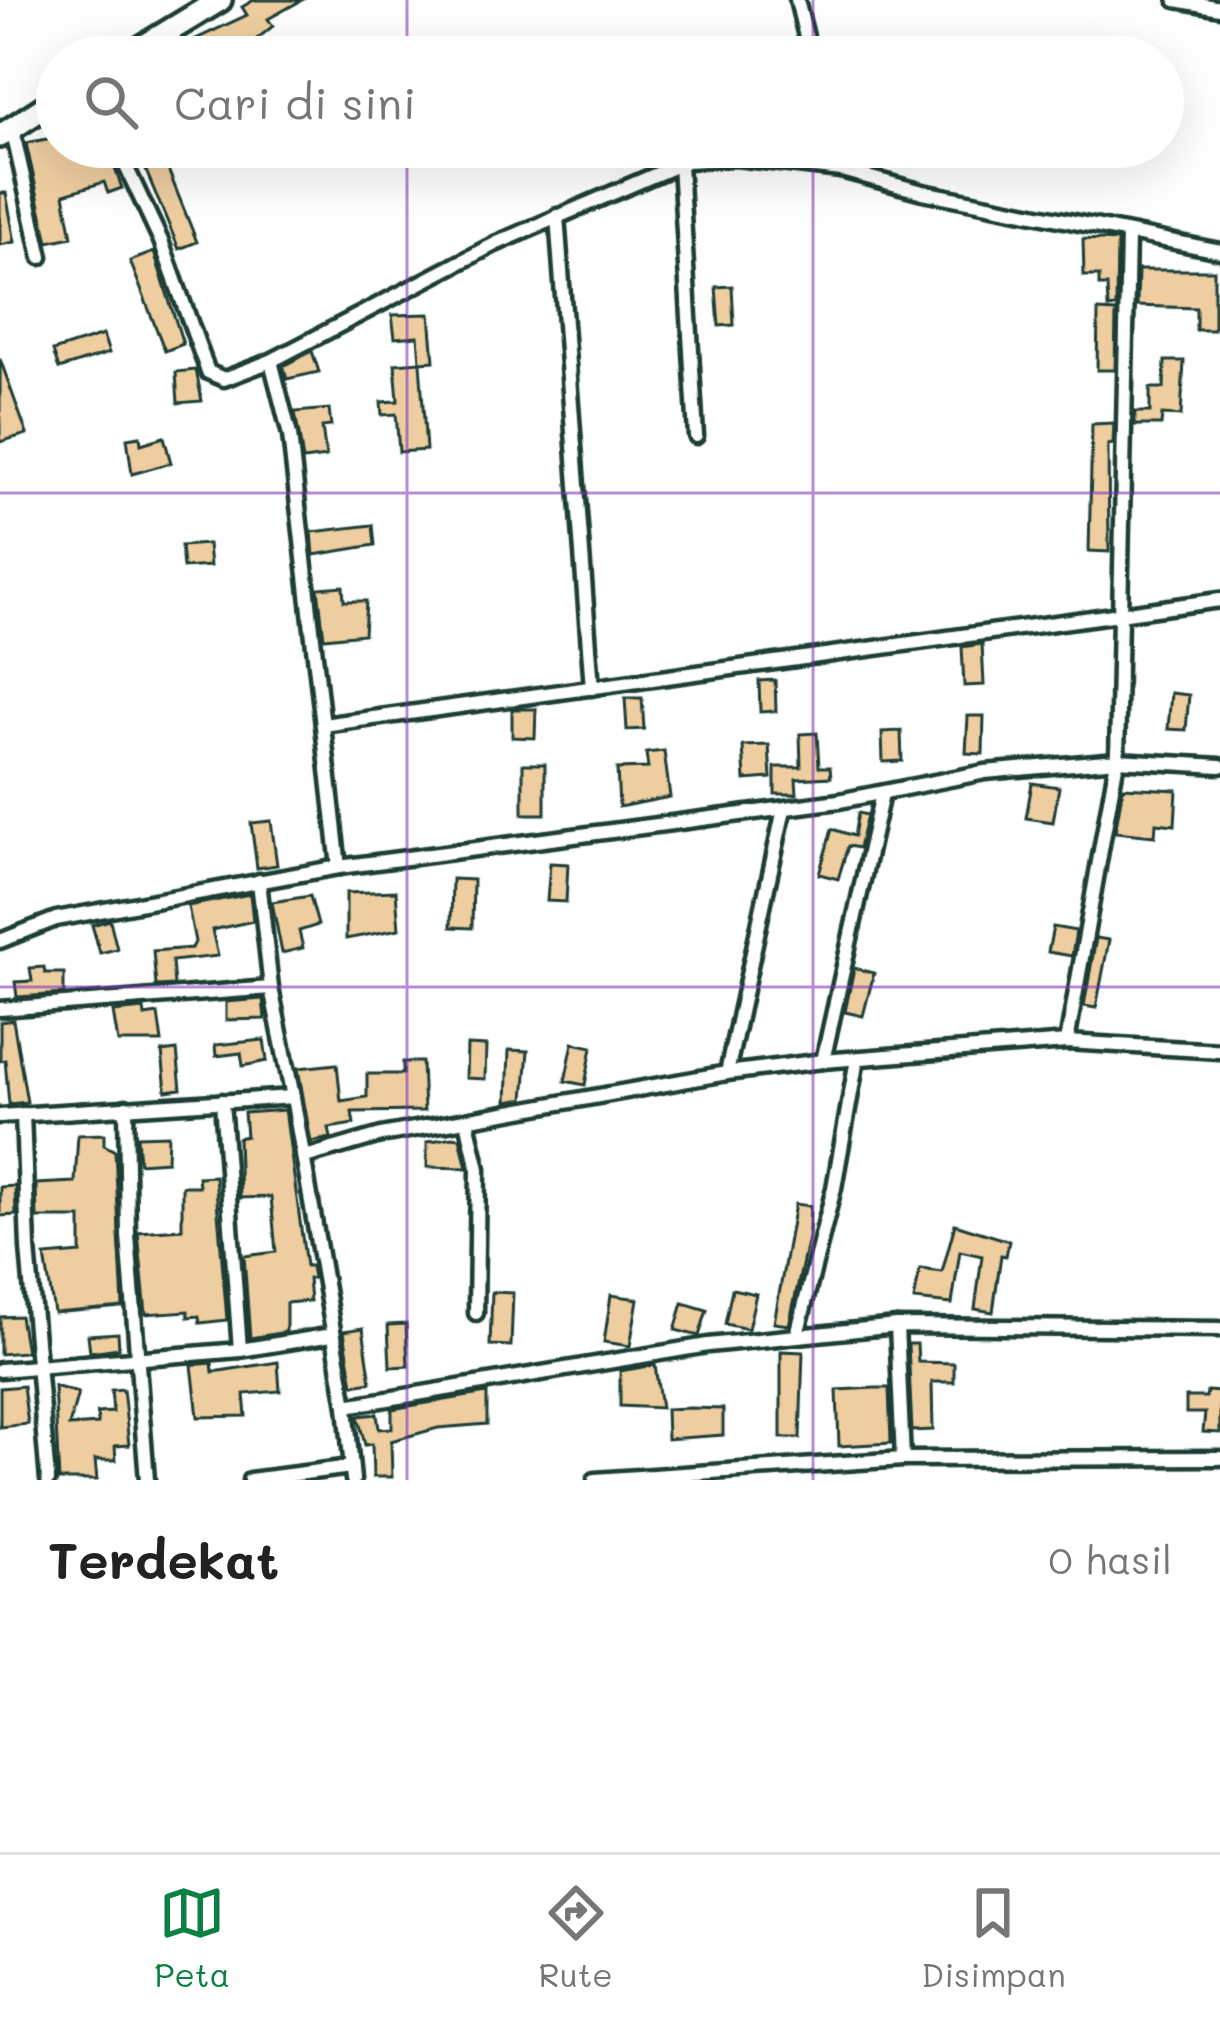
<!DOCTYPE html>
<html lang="id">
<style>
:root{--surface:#fff;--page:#f6f6f6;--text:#222;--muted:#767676;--line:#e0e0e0;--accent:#0b8043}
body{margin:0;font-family:Mali,sans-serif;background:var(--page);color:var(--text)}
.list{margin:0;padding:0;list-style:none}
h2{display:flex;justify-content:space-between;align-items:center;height:156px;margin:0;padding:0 48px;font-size:51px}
h2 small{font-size:39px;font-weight:400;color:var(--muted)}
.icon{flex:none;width:66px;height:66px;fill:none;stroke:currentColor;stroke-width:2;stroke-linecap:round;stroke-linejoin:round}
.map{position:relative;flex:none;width:1220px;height:1480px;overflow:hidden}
.search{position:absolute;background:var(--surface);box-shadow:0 12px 48px #0002;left:36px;right:36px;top:36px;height:132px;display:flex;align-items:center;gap:30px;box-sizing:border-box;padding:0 42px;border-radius:66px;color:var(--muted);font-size:45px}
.sheet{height:372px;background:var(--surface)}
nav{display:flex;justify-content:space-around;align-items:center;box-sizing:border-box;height:168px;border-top:3px solid var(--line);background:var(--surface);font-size:33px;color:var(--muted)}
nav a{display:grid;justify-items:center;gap:6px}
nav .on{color:var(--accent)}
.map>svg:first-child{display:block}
.building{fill:#eecda0;stroke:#1f3d34;stroke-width:3}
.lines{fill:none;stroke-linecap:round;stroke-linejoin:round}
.minor-casing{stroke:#1f3d34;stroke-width:21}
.trunk-casing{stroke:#1f3d34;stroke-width:30}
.minor{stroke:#fff;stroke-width:12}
.trunk{stroke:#fff;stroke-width:21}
.grid{fill:none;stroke:#7b2cbf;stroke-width:3;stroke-opacity:0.55}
</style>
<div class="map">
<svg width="1220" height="1480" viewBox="0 0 1220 1480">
<rect width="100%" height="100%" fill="#fff"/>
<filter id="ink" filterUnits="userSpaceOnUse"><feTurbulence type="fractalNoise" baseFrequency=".00833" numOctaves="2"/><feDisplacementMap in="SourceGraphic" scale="24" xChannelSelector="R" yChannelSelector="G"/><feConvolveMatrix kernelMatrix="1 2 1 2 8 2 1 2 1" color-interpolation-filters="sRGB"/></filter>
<g filter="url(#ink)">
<!-- building -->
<g class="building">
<path d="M 254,0 L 302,0 L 268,19 L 273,26 L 257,39 L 221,57 L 186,57 L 181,46 L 247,15 L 242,7 Z"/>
<path d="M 57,137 L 57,147 L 107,147 L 122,188 L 108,193 L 104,182 L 64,194 L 72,237 L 48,242 L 26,143 Z"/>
<path d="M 136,147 L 159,147 L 197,242 L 179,249 Z"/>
<path d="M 0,193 L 6,193 L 15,242 L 0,245 Z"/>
<path d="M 1083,239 L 1117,241 L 1116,307 L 1108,308 L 1107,286 L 1099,286 L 1099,276 L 1084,276 Z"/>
<path d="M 154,252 L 183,344 L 165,351 L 130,261 Z"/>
<path d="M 1138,270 L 1214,270 L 1214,330 L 1196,330 L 1196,308 L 1137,306 Z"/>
<path d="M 732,286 L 734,325 L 719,326 L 716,287 Z"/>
<path d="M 1098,311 L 1116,312 L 1115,370 L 1097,370 Z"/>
<path d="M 430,314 L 434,361 L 420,362 L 418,336 L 395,338 L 392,315 Z"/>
<path d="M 103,335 L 109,353 L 59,369 L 53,351 Z"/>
<path d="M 312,351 L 319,372 L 287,379 L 283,366 Z"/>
<path d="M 0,359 L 27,434 L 0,442 Z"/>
<path d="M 1165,361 L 1184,361 L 1181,416 L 1162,415 L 1161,425 L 1135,425 L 1135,412 L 1150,412 L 1150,388 L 1164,388 Z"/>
<path d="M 420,362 L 426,450 L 399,452 L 396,414 L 382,415 L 381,402 L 398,401 L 395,364 Z"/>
<path d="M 196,370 L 202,401 L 178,403 L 176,372 Z"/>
<path d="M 329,409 L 331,426 L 322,427 L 326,457 L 303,460 L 295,412 Z"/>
<path d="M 1114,423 L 1113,444 L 1108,445 L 1109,552 L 1089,551 L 1092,424 Z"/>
<path d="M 140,436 L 141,444 L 164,437 L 171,463 L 132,474 L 127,438 Z"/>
<path d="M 373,525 L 375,545 L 314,555 L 312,532 Z"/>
<path d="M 208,544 L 210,566 L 183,568 L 181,546 Z"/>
<path d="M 343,586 L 344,601 L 366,601 L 364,634 L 324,638 L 318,588 Z"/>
<path d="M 982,644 L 984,685 L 964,686 L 962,647 Z"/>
<path d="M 775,680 L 776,711 L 760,712 L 759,681 Z"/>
<path d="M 1171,693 L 1189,695 L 1186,730 L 1168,729 Z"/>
<path d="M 625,698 L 642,698 L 644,729 L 627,730 Z"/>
<path d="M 512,709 L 536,709 L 535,738 L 512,737 Z"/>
<path d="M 968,716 L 984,716 L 983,754 L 966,753 Z"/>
<path d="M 901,731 L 902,761 L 883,762 L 882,732 Z"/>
<path d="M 817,733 L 819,767 L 830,767 L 831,777 L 796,779 L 797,794 L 775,794 L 775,767 L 801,767 L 800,734 Z"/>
<path d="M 769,745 L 771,778 L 745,780 L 743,746 Z"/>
<path d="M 664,751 L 670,797 L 619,807 L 617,769 L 648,768 L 646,753 Z"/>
<rect x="523" y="764" width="22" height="50"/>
<path d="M 1032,783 L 1059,787 L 1053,822 L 1026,818 Z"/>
<path d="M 1123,787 L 1177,790 L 1175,825 L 1156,823 L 1155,836 L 1115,832 Z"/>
<path d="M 858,813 L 867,815 L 859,848 L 848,846 L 838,879 L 819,874 L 832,829 L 854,836 Z"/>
<path d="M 271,821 L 277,865 L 257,868 L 251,823 Z"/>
<path d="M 550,863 L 568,864 L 566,902 L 547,901 Z"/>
<path d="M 452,879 L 473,880 L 472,928 L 451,927 Z"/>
<path d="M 396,891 L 399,929 L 346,939 L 346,893 Z"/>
<path d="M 250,894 L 253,921 L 212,930 L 218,956 L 172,961 L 174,985 L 156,986 L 153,951 L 192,948 L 195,942 L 188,906 Z"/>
<path d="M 310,896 L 318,925 L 299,931 L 303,948 L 282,953 L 272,902 Z"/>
<path d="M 110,920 L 117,949 L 100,953 L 92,925 Z"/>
<path d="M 1053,927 L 1076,931 L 1072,956 L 1048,952 Z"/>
<path d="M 1096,938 L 1109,940 L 1096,1008 L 1084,1006 Z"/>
<path d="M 44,967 L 45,973 L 64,973 L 64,994 L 17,997 L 15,982 L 32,981 L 30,968 Z"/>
<path d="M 854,968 L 874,973 L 863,1016 L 845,1012 Z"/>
<path d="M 263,999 L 265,1019 L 226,1020 L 226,1002 Z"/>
<path d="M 144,1009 L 145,1016 L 158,1014 L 162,1042 L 118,1042 L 113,1012 Z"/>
<path d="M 13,1020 L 27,1102 L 9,1104 L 5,1060 L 0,1061 L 0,1022 Z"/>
<path d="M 264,1040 L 267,1061 L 243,1066 L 241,1053 L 216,1056 L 215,1045 Z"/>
<path d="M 573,1043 L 592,1047 L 585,1085 L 565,1081 Z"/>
<path d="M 467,1045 L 486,1046 L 485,1079 L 466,1078 Z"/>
<path d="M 177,1050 L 181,1089 L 166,1091 L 162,1052 Z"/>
<path d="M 509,1050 L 528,1051 L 524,1099 L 507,1102 Z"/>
<path d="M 403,1062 L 422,1062 L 424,1111 L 352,1112 L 354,1124 L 329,1128 L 331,1138 L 311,1142 L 298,1068 L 337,1064 L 341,1101 L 367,1097 L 367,1074 L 403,1074 Z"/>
<path d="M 285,1110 L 306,1266 L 311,1266 L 313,1278 L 308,1279 L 310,1301 L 286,1303 L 286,1332 L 250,1338 L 244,1256 L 276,1252 L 271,1197 L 240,1198 L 238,1138 L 246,1136 L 244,1113 Z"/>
<path d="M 104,1134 L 104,1145 L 115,1151 L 123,1307 L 54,1313 L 45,1256 L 81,1253 L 81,1218 L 37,1218 L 36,1184 L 75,1182 L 78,1135 Z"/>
<path d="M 168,1135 L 167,1161 L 139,1163 L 137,1136 Z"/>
<path d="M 452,1137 L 460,1138 L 467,1168 L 427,1167 L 427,1142 Z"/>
<path d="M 215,1176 L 227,1320 L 200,1323 L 199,1316 L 188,1317 L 188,1311 L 146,1314 L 138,1232 L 182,1229 L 182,1186 L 199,1186 L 198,1177 Z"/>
<path d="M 15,1186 L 16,1215 L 0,1216 L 0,1187 Z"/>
<path d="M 795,1204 L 810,1206 L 809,1234 L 789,1325 L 774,1323 Z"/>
<path d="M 955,1224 L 1009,1241 L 1006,1256 L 1001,1255 L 993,1312 L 975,1309 L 982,1256 L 960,1251 L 952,1304 L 914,1300 L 920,1269 L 942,1272 Z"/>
<path d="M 732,1289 L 756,1294 L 748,1329 L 725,1324 Z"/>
<path d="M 492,1292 L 513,1293 L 511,1346 L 490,1345 Z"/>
<path d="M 611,1295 L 638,1299 L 630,1346 L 604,1342 Z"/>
<path d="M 683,1303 L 707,1310 L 699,1336 L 675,1330 Z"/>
<path d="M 20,1316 L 26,1352 L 0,1354 L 0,1317 Z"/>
<path d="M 406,1324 L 408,1366 L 390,1367 L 388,1325 Z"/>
<path d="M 363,1328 L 371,1382 L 353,1385 L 344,1331 Z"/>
<path d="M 118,1333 L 119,1348 L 90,1352 L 88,1335 Z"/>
<path d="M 908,1344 L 917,1344 L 918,1362 L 954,1363 L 954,1382 L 932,1382 L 933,1430 L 912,1431 Z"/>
<path d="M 781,1351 L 803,1352 L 800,1438 L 781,1438 Z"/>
<path d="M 278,1362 L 280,1391 L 244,1394 L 246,1416 L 198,1417 L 192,1365 L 212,1363 L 213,1372 Z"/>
<path d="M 655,1365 L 661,1408 L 620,1406 L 620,1371 Z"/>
<path d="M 23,1386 L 28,1424 L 0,1427 L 0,1388 Z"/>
<path d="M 54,1386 L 78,1393 L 69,1426 L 98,1424 L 97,1413 L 113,1412 L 111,1390 L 123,1389 L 129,1445 L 115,1446 L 116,1460 L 95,1460 L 97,1480 L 59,1480 Z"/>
<path d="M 875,1388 L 889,1388 L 891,1443 L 839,1446 L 837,1390 Z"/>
<path d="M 1207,1391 L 1220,1392 L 1220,1433 L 1203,1432 L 1205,1413 L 1186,1413 L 1186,1397 L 1206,1397 Z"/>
<path d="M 487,1393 L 487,1424 L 438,1428 L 391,1441 L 392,1477 L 373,1477 L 372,1444 L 365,1445 L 358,1416 L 377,1414 L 379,1429 L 392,1428 L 392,1409 Z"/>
<path d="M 690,1408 L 723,1409 L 723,1435 L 667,1439 L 666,1409 Z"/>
</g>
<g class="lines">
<!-- minor casing -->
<g class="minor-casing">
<g id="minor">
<path d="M 797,0 L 811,57"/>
<path d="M 1176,0 L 1220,8"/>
<path d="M 12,128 L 41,257"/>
<path d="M 117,147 L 161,241 L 208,372 L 224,379 L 271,361 L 290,435 L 339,867"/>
<path d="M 835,147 L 841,170 L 923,192 L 1220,251"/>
<path d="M 680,164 L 696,436"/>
<path d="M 557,216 L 592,688"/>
<path d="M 271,361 L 495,244 L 687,161 L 736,158 L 841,170"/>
<path d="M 323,725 L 1220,600"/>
<path d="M 259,881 L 271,988 L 293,1097"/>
<path d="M 0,941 L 56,919 L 339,867 L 839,801 L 985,772 L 1117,760 L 1220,766"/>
<path d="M 0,1009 L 271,988"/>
<path d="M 1067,1042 L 1117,760 L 1128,236"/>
<path d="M 823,1061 L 882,794"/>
<path d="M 727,1073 L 784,809"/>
<path d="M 126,1107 L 128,1236 L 147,1480"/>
<path d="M 23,1114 L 28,1248 L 48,1480"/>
<path d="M 0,1116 L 293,1097 L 346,1406 L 353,1480"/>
<path d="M 467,1121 L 478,1169 L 476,1313"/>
<path d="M 305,1157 L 381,1135 L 727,1073 L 823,1061 L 1067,1042 L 1220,1051"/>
<path d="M 897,1326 L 903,1459"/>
<path d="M 797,1335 L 834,1188 L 857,1059"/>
<path d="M 240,1350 L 332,1335"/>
<path d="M 0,1370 L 240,1350 L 222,1101"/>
<path d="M 346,1406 L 708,1345 L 897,1326 L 1220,1329"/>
<path d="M 250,1480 L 351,1467"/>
<path d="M 595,1480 L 903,1459 L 1220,1458"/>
</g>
</g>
<!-- trunk casing -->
<g class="trunk-casing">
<g id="trunk">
<path d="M 126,57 L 220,0"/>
<path d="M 0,136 L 57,99"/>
</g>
</g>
<!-- minor -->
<use href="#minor" class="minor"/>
<!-- trunk -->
<use href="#trunk" class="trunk"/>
</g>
</g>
<!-- grid -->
<path class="grid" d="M 407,0 L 407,57M 813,0 L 813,57M 407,147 L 407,1480M 813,147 L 813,1480M 0,493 L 1220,493M 0,987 L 1220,987"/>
</svg>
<div class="search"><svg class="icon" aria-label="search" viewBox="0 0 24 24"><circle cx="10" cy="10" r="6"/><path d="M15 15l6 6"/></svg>Cari di sini</div>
</div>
<section class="sheet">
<h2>Terdekat<small>0 hasil</small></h2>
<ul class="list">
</ul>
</section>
<nav>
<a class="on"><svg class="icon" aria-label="map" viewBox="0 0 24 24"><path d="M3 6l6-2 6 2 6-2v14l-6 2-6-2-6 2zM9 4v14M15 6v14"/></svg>Peta</a>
<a><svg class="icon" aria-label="directions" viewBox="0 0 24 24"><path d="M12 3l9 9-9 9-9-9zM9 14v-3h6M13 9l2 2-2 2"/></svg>Rute</a>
<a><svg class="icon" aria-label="saved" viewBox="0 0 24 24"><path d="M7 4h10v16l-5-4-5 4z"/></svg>Disimpan</a>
</nav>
